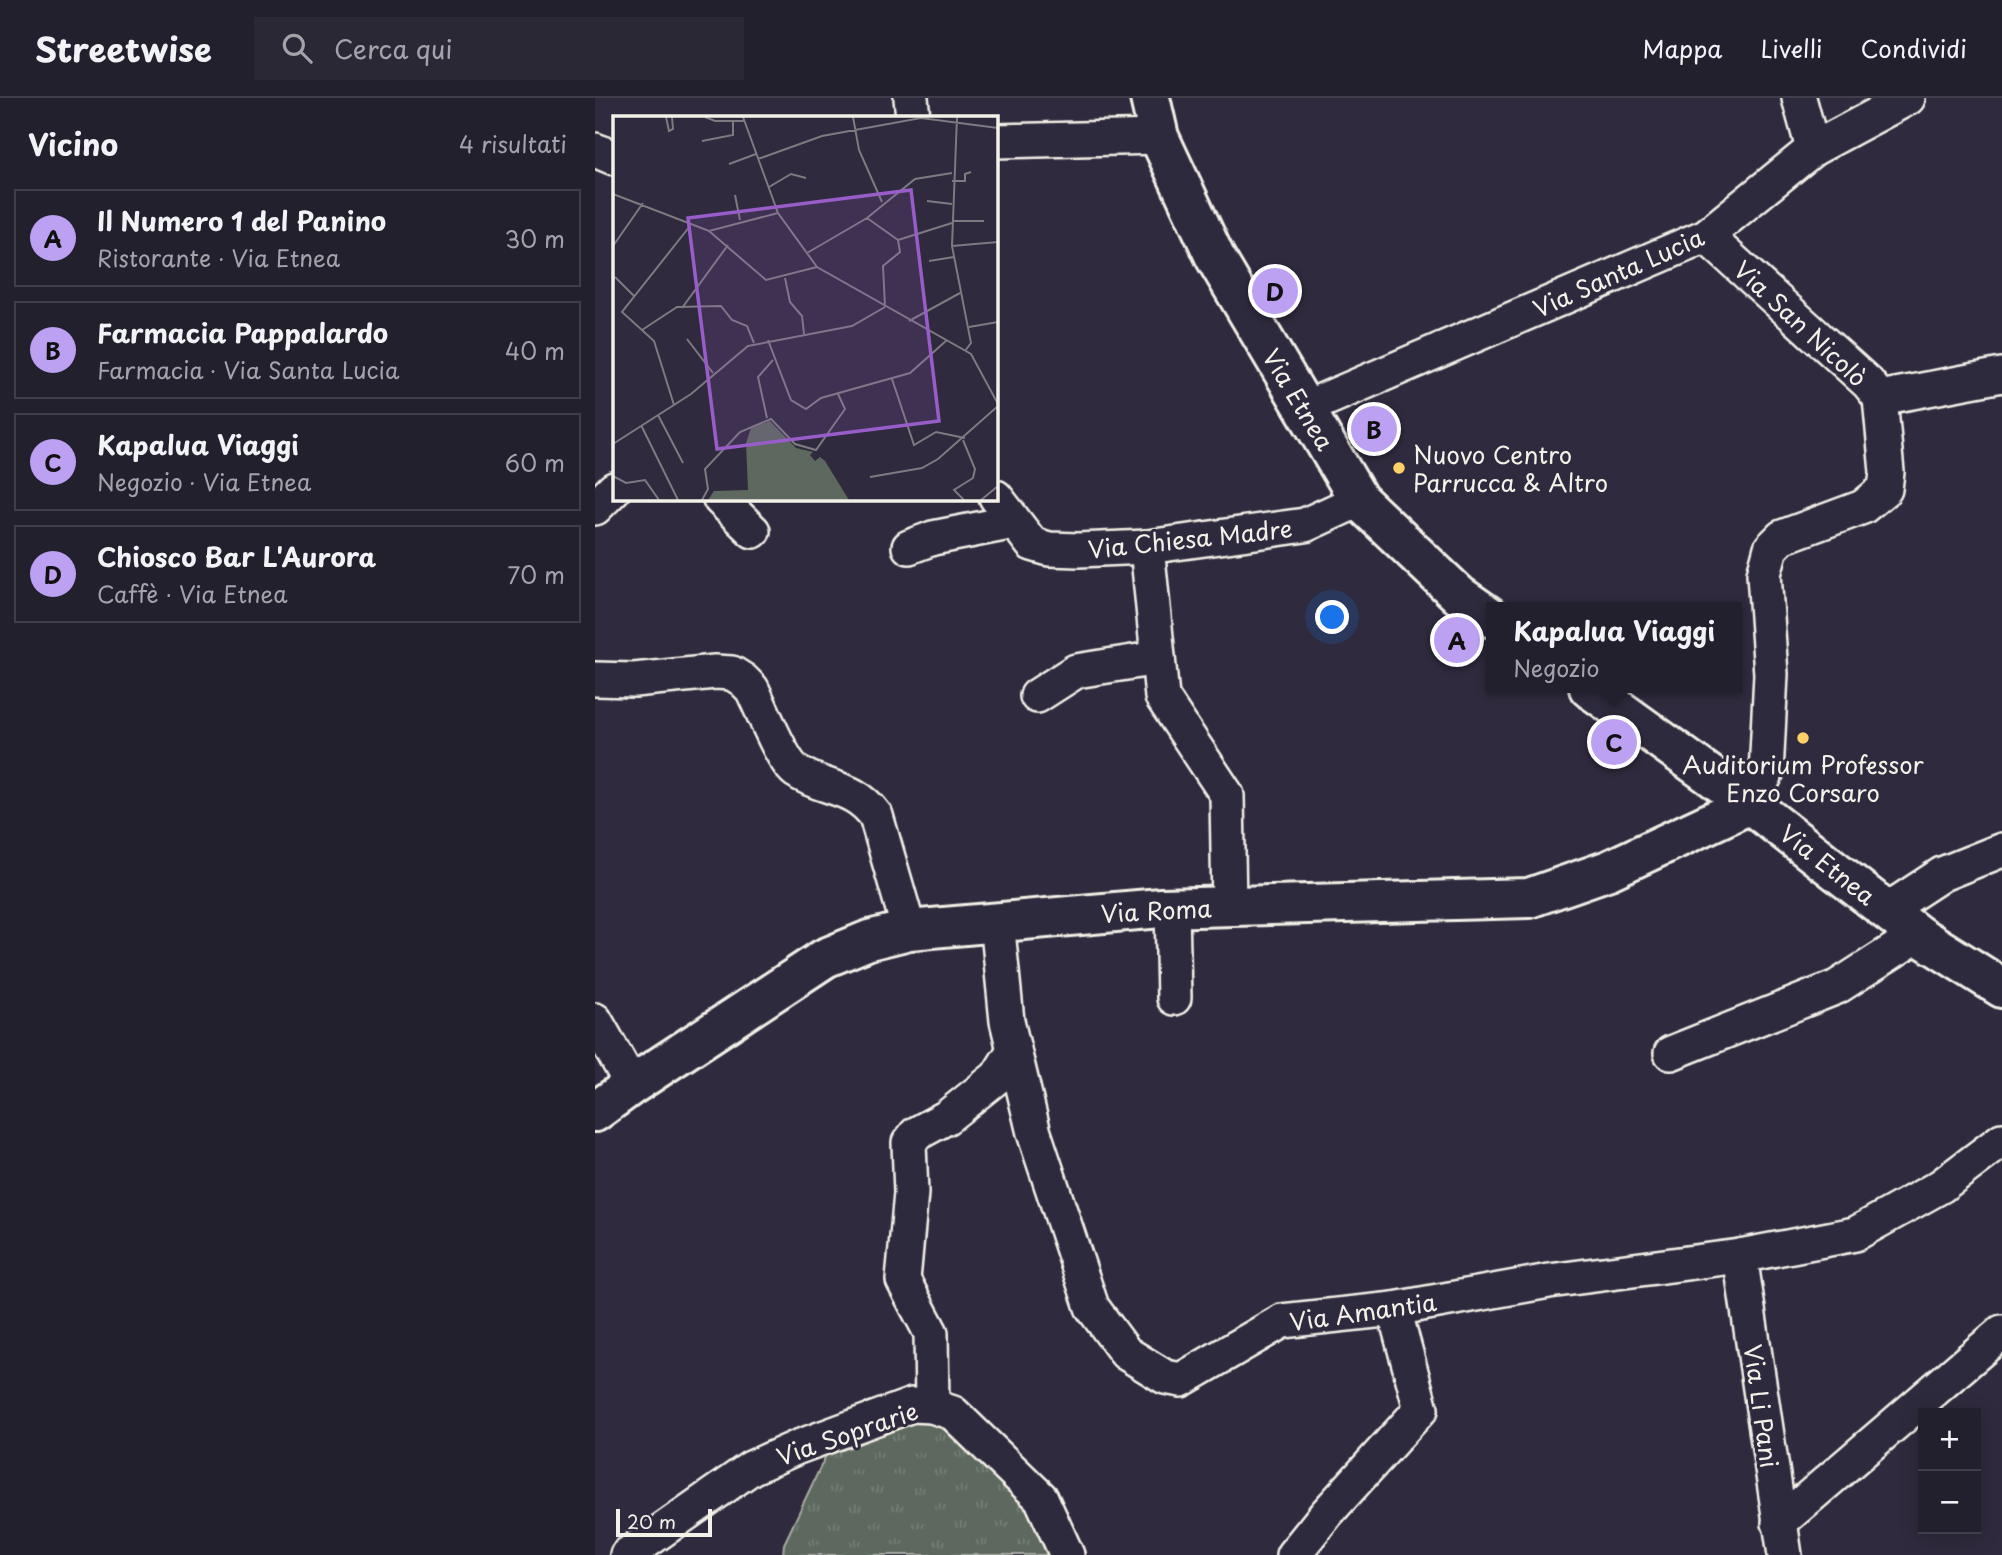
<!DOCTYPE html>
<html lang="it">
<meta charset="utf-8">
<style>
:root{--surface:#23202e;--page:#2b2836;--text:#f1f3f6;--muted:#a3a3aa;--line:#403e4a;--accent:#bca0f2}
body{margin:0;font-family:"Playpen Sans",sans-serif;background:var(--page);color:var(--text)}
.controls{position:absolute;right:21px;bottom:21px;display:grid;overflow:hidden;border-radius:0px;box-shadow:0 4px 18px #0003}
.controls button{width:63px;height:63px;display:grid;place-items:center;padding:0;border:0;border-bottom:2px solid var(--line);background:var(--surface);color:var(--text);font:35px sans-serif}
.scale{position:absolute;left:21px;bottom:18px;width:96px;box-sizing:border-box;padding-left:7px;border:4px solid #f4f1e8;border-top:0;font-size:19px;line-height:24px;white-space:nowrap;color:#f4f1e8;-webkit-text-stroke:5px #2f2a3d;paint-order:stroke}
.you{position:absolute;left:738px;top:520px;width:24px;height:24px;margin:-18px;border:5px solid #fff;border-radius:50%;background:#1a73e8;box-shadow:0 0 0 10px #1a73e833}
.badge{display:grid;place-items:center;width:46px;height:46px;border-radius:50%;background:var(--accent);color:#111;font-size:23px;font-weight:700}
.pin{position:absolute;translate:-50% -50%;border:4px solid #fff;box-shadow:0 2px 7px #0006}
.popup{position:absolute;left:891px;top:504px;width:256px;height:91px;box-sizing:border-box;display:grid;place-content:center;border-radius:0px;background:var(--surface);filter:drop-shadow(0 2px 5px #0005);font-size:23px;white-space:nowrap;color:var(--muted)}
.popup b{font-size:26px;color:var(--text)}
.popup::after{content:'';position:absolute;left:50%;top:100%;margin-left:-14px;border:14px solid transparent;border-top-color:var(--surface)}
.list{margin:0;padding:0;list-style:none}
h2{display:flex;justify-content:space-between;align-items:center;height:91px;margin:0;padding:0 28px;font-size:30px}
h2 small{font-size:23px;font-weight:400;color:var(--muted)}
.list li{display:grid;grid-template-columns:46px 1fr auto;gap:21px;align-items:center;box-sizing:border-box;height:98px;margin:0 14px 14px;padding:0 14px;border:2px solid var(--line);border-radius:0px}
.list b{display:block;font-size:26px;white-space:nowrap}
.list p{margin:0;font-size:23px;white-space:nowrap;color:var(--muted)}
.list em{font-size:23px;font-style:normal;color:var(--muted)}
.icon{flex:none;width:38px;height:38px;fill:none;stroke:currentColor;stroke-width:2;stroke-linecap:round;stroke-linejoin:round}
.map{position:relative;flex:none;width:1407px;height:1457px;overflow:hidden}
header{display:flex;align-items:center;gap:42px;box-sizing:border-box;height:98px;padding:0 35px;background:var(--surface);border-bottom:2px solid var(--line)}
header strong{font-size:33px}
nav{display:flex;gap:38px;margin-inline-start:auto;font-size:24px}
.search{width:490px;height:63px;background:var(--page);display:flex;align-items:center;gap:18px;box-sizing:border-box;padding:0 24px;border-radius:0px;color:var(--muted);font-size:26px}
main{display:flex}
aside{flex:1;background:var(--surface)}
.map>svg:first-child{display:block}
.grass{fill:url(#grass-tufts);stroke:#a8ada3;stroke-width:2}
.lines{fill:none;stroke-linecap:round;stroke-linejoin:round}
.minor-casing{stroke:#f4f1e8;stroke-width:38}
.major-casing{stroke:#f4f1e8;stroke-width:44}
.minor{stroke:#2f2a3d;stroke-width:33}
.major{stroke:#2f2a3d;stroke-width:38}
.poi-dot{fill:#ffd166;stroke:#2f2a3d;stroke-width:2.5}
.labels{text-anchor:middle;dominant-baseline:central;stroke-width:6;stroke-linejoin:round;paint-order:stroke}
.street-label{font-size:24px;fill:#f4f1e8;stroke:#2f2a3d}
.poi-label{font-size:24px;fill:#f4f1e8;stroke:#2f2a3d;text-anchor:start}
.inset-road{fill:none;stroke:#7e7a81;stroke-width:2}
.view{fill:#995dc9;fill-opacity:0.15;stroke:#995dc9;stroke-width:3.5}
.inset-edge{fill:none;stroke:#f4f1e8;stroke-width:3.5}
</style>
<header>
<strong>Streetwise</strong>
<div class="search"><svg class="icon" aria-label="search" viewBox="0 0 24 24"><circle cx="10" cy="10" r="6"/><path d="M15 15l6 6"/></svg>Cerca qui</div>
<nav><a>Mappa</a><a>Livelli</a><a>Condividi</a></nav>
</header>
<main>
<aside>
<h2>Vicino<small>4 risultati</small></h2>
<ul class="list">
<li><span class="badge">A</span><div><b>Il Numero 1 del Panino</b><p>Ristorante · Via Etnea</p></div><em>30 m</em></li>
<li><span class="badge">B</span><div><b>Farmacia Pappalardo</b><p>Farmacia · Via Santa Lucia</p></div><em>40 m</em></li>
<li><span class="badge">C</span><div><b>Kapalua Viaggi</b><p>Negozio · Via Etnea</p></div><em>60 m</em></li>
<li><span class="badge">D</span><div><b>Chiosco Bar L'Aurora</b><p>Caffè · Via Etnea</p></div><em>70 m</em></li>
</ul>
</aside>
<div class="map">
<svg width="1407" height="1457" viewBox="0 0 1407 1457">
<defs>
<pattern id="grass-tufts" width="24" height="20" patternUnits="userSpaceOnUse" patternTransform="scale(1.75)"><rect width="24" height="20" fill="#5d695e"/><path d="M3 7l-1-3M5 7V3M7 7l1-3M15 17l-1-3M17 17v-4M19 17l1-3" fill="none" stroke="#757f75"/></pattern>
</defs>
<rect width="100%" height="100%" fill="#2f2a3d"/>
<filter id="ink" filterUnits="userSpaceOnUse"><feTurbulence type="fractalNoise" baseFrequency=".0143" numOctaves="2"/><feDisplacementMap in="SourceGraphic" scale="14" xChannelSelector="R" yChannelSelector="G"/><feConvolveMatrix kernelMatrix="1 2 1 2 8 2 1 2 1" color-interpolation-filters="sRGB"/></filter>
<g filter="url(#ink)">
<!-- grass -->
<path class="grass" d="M 328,1318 L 350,1328 L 438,1415 L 453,1457 L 188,1457 L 189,1446 L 232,1355 Z"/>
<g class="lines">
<!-- minor casing -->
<g class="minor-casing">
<g id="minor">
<path d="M 316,0 L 318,19"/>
<path d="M 1204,0 L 1218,51"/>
<path d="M 401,43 L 564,39"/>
<path d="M 0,52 L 19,60"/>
<path d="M 1111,138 L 1273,285 L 1285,300 L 1292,374 L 1290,391 L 1268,409 L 1187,439 L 1176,450 L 1169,476 L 1176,576 L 1171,676 L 1155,706"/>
<path d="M 1285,300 L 1407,277"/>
<path d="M 710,310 L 1111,138 L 1218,51 L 1313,0"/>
<path d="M 401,399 L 437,446 L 454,451 L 483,452 L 552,449 L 710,427 L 764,402"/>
<path d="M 125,401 L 158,433"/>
<path d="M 0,410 L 19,391"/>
<path d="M 314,449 L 338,440 L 419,424"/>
<path d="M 552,449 L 567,599 L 632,697 L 634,809"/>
<path d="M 0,581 L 39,582 L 120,574 L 137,575 L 148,582 L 157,591 C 166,609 187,663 201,673 C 230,693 258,686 281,718 L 314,832"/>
<path d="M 442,598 L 481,573 L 563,560"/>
<path d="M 577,810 L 579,900"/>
<path d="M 1292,812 L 1347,776 L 1407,752"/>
<path d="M 402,823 L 412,923 L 439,1035 L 497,1209 L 531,1255 L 570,1279 L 586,1282 L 687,1223 L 799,1211 L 954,1183 L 1145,1158 L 1260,1136 L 1346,1088 L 1407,1042"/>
<path d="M 0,922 L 37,987"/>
<path d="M 1076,955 L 1242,889 L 1323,837"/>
<path d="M 1145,1158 L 1190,1457"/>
<path d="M 337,1308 L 336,1235 L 308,1182 L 316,1095 L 314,1045 L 321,1036 L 352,1019 L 402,979 L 419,952"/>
<path d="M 1184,1425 L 1407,1234"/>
<path d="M 32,1457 L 156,1370 L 203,1349 L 317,1307 L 337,1308 L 358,1315 L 446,1400 L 472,1457"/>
<path d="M 698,1457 L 731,1416 L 826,1311 L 799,1211"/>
</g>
</g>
<!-- major casing -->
<g class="major-casing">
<g id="major">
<path d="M 555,0 L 564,39 L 620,159 L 764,402 L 864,497 L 897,520"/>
<path d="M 994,590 L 1155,706 L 1323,837 L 1407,890"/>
<path d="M 0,1014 L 37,987 L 230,860 L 274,842 L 314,832 L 566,810 L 934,800 L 1014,772 L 1155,706"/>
</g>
</g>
<!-- minor -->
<use href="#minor" class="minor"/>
<!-- major -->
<use href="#major" class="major"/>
</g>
</g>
<!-- markers -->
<g class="poi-dot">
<circle cx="804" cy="370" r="7"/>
<circle cx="1208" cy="640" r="7"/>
</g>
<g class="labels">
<!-- street labels -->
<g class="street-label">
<text transform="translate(1023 174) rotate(-24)">Via Santa Lucia</text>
<text transform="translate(1206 225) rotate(43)">Via San Nicolò</text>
<text transform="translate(704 301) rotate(59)">Via Etnea</text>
<text transform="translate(595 440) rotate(-6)">Via Chiesa Madre</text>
<text transform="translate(1233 766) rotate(38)">Via Etnea</text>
<text transform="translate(561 812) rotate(-3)">Via Roma</text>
<text transform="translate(768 1213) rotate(-8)">Via Amantia</text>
<text transform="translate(1167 1308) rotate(82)">Via Li Pani</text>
<text transform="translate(252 1335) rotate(-19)">Via Soprarie</text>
</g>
<!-- poi labels -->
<g class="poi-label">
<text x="818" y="356">Nuovo Centro<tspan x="818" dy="28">Parrucca &amp; Altro</tspan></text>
<text x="1208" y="666" text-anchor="middle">Auditorium Professor<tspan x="1208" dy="28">Enzo Corsaro</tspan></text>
</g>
</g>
<!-- overview -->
<g transform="translate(18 18)">
<rect width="385" height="385" fill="#2f2a3d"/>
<path d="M 157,305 L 183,332 L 200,336 L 197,339 L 202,345 L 207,341 L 212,345 L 236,384 L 95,384 L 101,375 L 135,374 L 133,327 L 138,312 Z" fill="#5d695e"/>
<path class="inset-road" d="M 53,1 L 56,15 L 60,13 L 59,1M 92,1 L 102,5 L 131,5M 130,1 L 165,97 L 204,151 L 358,238 L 385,288M 240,1 L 246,34 L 269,86M 344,1 L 339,130 L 358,227 L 352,235M 89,25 L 120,19 L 120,5M 145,43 L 209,20 L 308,2 L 385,12M 116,48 L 143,38M 339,65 L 352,65 L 352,58 L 358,56M 156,71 L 178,58 L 193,62M 0,78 L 96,115 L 165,97M 122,79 L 127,104M 314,85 L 339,88M 254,102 L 285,124 L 287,136 L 270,150 L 272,191M 339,105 L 371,105M 96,115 L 153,164 L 204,151M 285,124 L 339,107M 0,130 L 30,87M 339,130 L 385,126M 194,137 L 254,102 L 302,63 L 339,57M 316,145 L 341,141M 2,161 L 21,180M 172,162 L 177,186 L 189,200 L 191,218M 69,192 L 115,129M 296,205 L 347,177M 356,211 L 385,206M 29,214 L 64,191 L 108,190 L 119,204 L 134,210 L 141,227M 74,223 L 100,257M 155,224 L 178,284 L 193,293 L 208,282 L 297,257 L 334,224M 279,263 L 301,329 L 323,316 L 352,322M 61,289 L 41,225 L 9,196 L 77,110M 45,299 L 70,347M 154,302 L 145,261 L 160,244M 28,309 L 65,384M 350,324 L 362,353 L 360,362 L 341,374 L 351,384M 0,328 L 78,278 L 135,230 L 239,210 L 272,191M 0,360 L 13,367 L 32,364 L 46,384M 257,361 L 309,352 L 325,343 L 385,290M 89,384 L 95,373 L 92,353 L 127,316 L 158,303 L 182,328 L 203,334 L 232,293 L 225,278M 368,384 L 385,370"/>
<path class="view" d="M 298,74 L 326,305 L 104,333 L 75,102 Z"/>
<rect width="385" height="385" class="inset-edge"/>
</g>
</svg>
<div class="controls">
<button>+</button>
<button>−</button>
</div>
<div class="scale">20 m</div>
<div class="you"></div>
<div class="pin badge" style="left:862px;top:542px">A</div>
<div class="pin badge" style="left:779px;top:331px">B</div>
<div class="pin badge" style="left:1019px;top:644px">C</div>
<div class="popup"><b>Kapalua Viaggi</b>Negozio</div>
<div class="pin badge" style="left:680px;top:193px">D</div>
</div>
</main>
